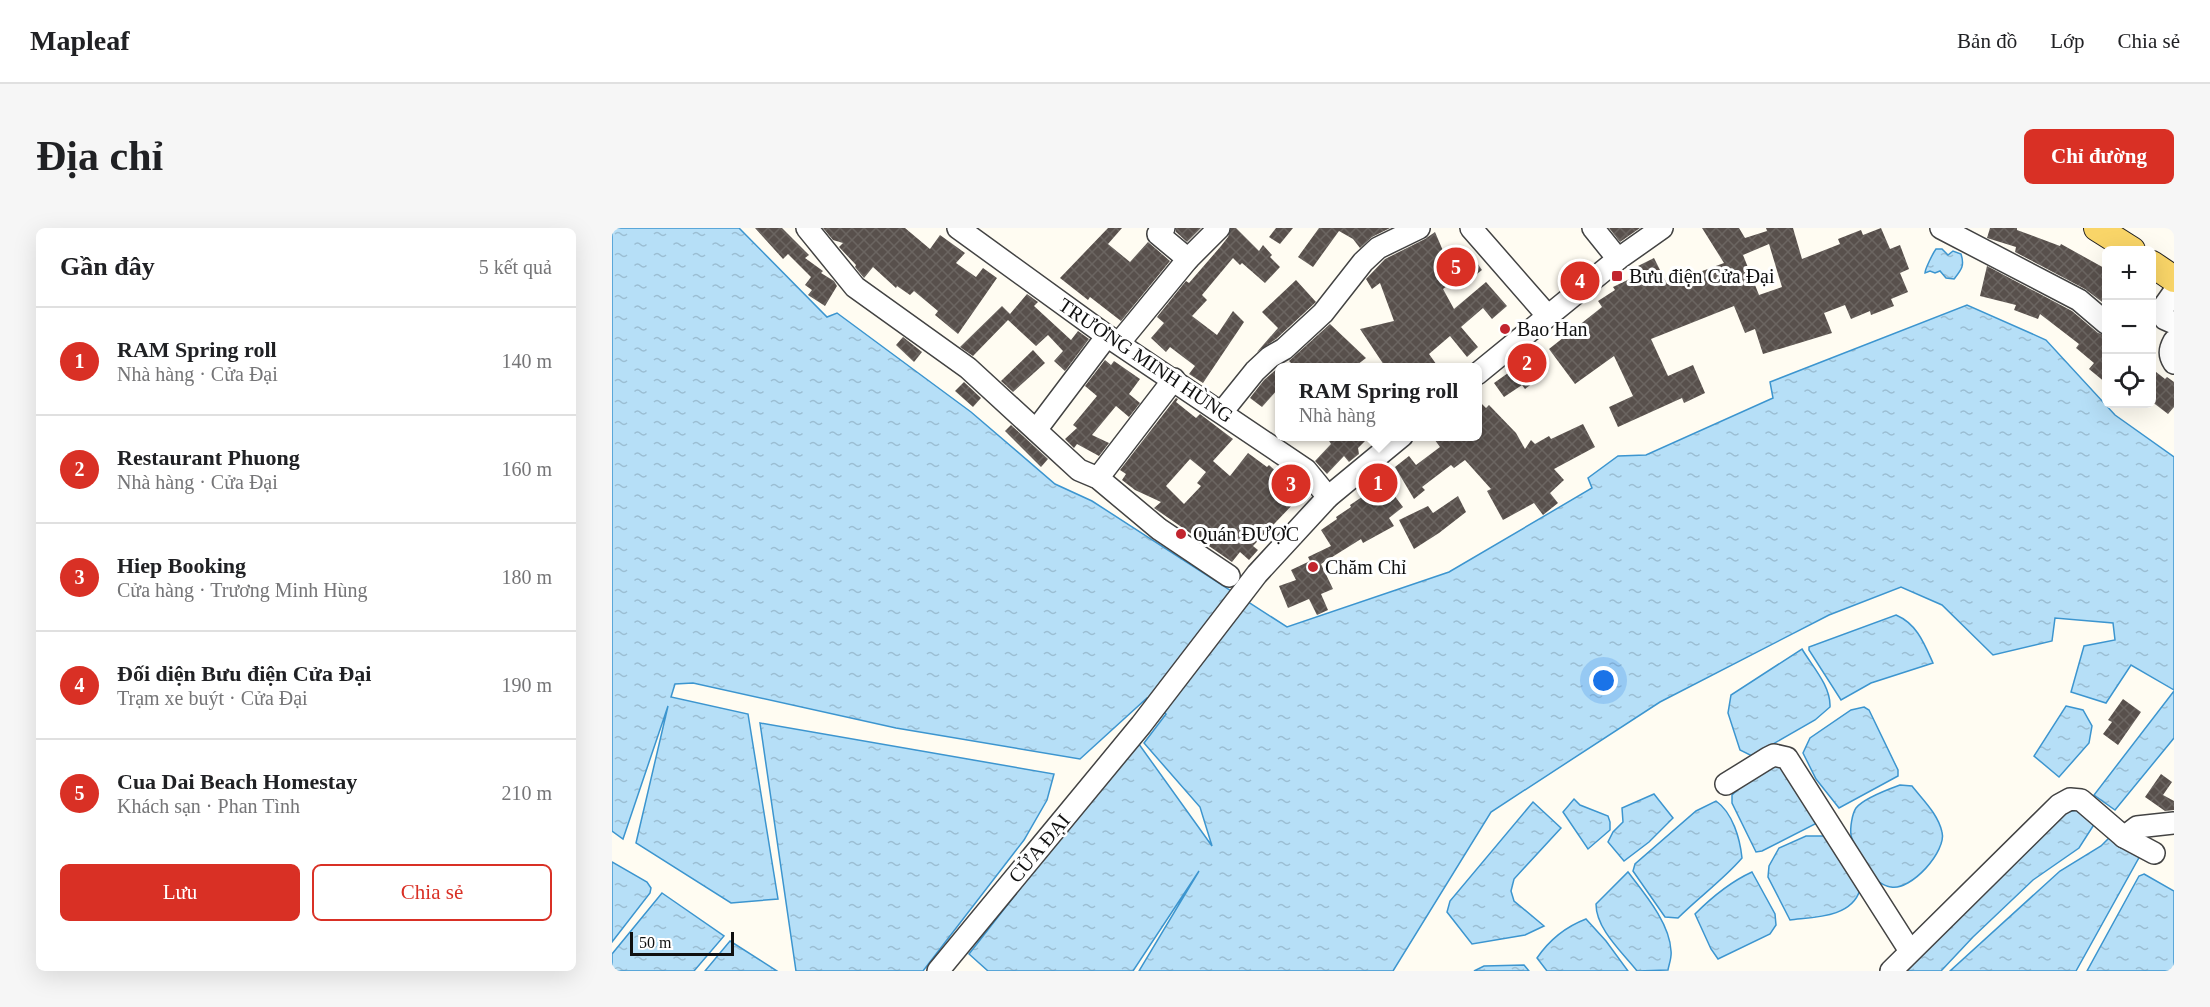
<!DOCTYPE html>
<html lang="vi">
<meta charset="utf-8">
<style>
:root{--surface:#fff;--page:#f6f6f6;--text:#202124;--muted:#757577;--line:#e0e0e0;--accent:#d93025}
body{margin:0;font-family:Georgia,serif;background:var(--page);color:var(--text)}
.controls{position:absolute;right:18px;top:18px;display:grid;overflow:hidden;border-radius:9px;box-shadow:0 6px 24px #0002}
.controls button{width:54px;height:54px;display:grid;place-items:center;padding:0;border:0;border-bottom:2px solid var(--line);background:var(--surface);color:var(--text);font:30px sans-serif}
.scale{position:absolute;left:18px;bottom:15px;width:104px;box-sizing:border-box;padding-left:6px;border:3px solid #101010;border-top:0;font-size:16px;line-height:21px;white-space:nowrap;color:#101010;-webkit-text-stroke:4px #fff;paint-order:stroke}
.you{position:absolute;left:992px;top:453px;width:21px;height:21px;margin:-15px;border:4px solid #fff;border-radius:50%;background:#1a73e8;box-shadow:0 0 0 9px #1a73e833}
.badge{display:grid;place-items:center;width:39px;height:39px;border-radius:50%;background:var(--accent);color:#fff;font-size:20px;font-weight:700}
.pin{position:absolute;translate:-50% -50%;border:3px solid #fff;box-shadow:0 2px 6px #0006}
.popup{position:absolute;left:663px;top:135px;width:207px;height:78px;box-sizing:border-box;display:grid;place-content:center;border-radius:9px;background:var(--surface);filter:drop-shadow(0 2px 4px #0005);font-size:20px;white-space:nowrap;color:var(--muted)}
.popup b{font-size:22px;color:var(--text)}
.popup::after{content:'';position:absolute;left:50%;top:100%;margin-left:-12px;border:12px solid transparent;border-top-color:var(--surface)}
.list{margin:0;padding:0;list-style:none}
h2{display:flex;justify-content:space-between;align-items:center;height:78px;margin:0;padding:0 24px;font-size:26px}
h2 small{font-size:20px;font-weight:400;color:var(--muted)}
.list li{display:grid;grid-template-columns:39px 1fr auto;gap:18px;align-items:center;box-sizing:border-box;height:108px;padding:0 24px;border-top:2px solid var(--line)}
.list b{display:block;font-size:22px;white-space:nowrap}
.list p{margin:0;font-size:20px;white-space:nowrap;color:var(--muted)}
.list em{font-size:20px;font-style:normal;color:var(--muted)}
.actions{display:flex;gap:12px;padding:18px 24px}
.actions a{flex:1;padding:14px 0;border:2px solid var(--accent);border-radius:9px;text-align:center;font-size:21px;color:var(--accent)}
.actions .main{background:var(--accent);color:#fff}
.icon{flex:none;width:33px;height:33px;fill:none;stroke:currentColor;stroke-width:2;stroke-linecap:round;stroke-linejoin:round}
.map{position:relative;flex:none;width:1562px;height:743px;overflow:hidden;border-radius:9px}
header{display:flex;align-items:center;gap:36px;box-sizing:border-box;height:84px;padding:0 30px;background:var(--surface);border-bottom:2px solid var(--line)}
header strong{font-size:28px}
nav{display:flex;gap:33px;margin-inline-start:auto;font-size:21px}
.intro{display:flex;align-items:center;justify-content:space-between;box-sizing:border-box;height:144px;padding:0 36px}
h1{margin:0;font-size:42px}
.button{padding:15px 27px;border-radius:9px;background:var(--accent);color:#fff;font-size:21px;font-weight:700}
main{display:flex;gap:36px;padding:0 36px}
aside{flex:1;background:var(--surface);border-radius:9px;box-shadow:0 6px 24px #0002}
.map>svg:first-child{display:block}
.water{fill:url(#water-ripples);stroke:#3c95cf;stroke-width:1.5}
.building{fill:url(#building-cross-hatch);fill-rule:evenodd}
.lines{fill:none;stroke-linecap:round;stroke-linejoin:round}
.minor-casing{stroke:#434343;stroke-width:24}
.major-casing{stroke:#212121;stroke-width:28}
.minor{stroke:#fff;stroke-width:21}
.major{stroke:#f9d568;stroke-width:26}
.poi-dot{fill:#c2252e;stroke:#fff;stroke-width:2}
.labels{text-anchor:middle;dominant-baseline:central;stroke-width:6;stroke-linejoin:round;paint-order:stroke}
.poi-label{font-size:20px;fill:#101010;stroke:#fff;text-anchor:start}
.street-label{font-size:20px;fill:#101010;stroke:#fff}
</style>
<header>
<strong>Mapleaf</strong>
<nav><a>Bản đồ</a><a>Lớp</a><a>Chia sẻ</a></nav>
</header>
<div class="intro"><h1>Địa chỉ</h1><a class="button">Chỉ đường</a></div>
<main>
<aside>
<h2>Gần đây<small>5 kết quả</small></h2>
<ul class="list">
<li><span class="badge">1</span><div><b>RAM Spring roll</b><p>Nhà hàng · Cửa Đại</p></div><em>140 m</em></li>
<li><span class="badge">2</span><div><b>Restaurant Phuong</b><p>Nhà hàng · Cửa Đại</p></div><em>160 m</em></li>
<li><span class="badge">3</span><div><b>Hiep Booking</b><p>Cửa hàng · Trương Minh Hùng</p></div><em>180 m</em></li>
<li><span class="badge">4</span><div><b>Đối diện Bưu điện Cửa Đại</b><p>Trạm xe buýt · Cửa Đại</p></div><em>190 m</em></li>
<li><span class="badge">5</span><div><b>Cua Dai Beach Homestay</b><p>Khách sạn · Phan Tình</p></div><em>210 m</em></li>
</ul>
<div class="actions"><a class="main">Lưu</a><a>Chia sẻ</a></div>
</aside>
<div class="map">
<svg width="1562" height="743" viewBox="0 0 1562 743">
<defs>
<pattern id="water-ripples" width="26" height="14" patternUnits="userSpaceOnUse" patternTransform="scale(1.5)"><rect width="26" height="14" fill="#b6dff7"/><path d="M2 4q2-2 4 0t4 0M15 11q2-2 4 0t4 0" fill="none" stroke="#9bbed3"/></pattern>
<pattern id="building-cross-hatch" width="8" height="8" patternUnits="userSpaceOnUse" patternTransform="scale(1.5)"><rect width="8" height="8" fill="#58504c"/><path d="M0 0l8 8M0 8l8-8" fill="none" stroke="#6b6561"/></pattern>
</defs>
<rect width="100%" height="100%" fill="#fffcf2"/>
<!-- water -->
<g class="water">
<path d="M 0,0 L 127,0 L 215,89 L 225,85 L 359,184 L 443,256 L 480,273 L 675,399 L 837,344 L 980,260 L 976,250 L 1006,228 L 1034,227 L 1161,170 L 1158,154 L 1355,77 L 1434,112 L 1503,187 L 1562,229 L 1562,462 L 1519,437 L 1494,475 L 1459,464 L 1472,418 L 1503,412 L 1501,395 L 1443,390 L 1440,413 L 1381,427 L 1330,377 L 1289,359 L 1217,387 L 1048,474 L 879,584 L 781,743 L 527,743 L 587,643 L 521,743 L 376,743 L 357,726 L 524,512 L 600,618 L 588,579 L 532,515 L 554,486 L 535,470 L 468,531 L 284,500 L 81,455 L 63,456 L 59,469 L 136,486 L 166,671 L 119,675 L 24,615 L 56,478 L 11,611 L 0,603 Z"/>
<path d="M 1324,21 L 1330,21 L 1336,27 L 1341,23 L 1349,26 C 1353,38 1349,42 1342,51 L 1334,50 L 1328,43 L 1323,45 L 1318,43 L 1313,45 C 1313,41 1321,25 1324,21 Z"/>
<path d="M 1284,387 C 1305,396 1312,415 1321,435 L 1259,455 L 1229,472 L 1197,422 L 1197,419 Z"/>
<path d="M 1190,421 C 1200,438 1219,458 1218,479 L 1203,492 L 1140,528 L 1128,522 L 1116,485 L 1119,467 Z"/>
<path d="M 1562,463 L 1562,510 L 1503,582 L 1482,567 Z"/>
<path d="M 1454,478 L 1471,482 L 1480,498 L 1477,515 L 1447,549 L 1422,528 Z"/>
<path d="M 1252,479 L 1257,482 L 1286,542 L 1286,548 L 1227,580 L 1204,551 L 1191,525 L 1198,510 L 1239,482 Z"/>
<path d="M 148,495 L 442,546 L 435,572 L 412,612 L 311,743 L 184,743 Z"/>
<path d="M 1164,535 L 1173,540 L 1205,595 L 1150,623 L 1144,624 L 1120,575 L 1120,567 L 1132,556 Z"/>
<path d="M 1288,557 L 1300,558 C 1311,572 1326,586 1330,604 C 1335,623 1299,663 1279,659 C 1275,659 1266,654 1263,651 C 1258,647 1240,613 1239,607 C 1238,600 1240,586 1244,580 C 1251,571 1277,561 1288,557 Z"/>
<path d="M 1042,566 L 1061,590 L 1037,614 L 1012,633 L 996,614 L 1001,604 L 1011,594 L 1010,580 Z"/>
<path d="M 962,571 L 968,577 L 996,588 L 998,594 L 998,602 L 976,621 L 951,584 Z"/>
<path d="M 1104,573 C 1121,585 1128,611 1130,630 C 1111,652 1087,669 1066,690 L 1053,689 L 1021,643 L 1023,636 L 1084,583 Z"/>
<path d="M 921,574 L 949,600 L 902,651 L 899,663 L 902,673 L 932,698 L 913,707 L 860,716 L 835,684 L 838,673 Z"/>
<path d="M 1469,581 L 1483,595 L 1467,620 L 1421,652 L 1361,709 L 1329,743 L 1290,743 L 1371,663 L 1421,618 L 1451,585 Z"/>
<path d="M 1194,608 L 1212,608 L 1225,619 L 1248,662 C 1239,690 1202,689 1178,692 L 1156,649 L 1157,638 L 1167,620 Z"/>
<path d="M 1499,608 L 1529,626 L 1464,743 L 1338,743 L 1448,643 L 1489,618 Z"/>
<path d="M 0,634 L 35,654 L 39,660 L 38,665 L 0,714 Z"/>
<path d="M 1016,644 C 1032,665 1058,695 1059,723 C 1060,729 1057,736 1056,742 L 1025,743 C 1010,724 984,701 984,676 Z"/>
<path d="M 1140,644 L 1163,686 L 1164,697 L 1158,706 L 1106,731 L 1099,721 L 1083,686 C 1100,669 1118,654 1140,644 Z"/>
<path d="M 1532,646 L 1562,663 L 1562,743 L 1475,743 L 1527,648 Z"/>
<path d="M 50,665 L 112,708 L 82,743 L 0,743 L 0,726 Z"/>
<path d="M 974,691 L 994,713 L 1016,743 L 935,743 L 925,730 C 938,711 953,699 974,691 Z"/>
<path d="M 118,713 L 165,743 L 93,743 Z"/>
<path d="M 912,737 L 917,743 L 862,743 L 872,738 Z"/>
</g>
<!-- building -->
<g class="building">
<path d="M 143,0 L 170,0 L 197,27 L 193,30 L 211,43 L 209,45 L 222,53 L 225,58 L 213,78 L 196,67 L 200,62 L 193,57 L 199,49 L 176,26 L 171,31 Z"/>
<path d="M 211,0 L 293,0 L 318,21 L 328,7 L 353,25 L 344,35 L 364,49 L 371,40 L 385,50 L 346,106 L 323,87 L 326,83 L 302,63 L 298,67 L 285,58 L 284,60 L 261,39 L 252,50 L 243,39 L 244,37 L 227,19 L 231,15 L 221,12 Z"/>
<path d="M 496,0 L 510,0 L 496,16 L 518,34 L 536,14 L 558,33 L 509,93 L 478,69 L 476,72 L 448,50 Z"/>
<path d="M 564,0 L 589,0 L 575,14 L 564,4 Z"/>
<path d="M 619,0 L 624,0 L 647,23 L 651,17 L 660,27 L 658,29 L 668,39 L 653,55 L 630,35 L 628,37 L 621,30 L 590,67 L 595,72 L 580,88 L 605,107 L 621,83 L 632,94 L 591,155 L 577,146 L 583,138 L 558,119 L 554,124 L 539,110 L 552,95 L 545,89 L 574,53 L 577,55 L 609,18 L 616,9 Z"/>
<path d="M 664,0 L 681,0 L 668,16 L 657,9 Z"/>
<path d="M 707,0 L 778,0 L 760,9 L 748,20 L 741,11 L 727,3 L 701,39 L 686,29 Z"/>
<path d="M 997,0 L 1028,0 L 1008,14 Z"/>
<path d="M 1090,0 L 1127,0 L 1133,10 L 1155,3 L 1154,0 L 1181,0 L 1190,31 L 1228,16 L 1226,11 L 1249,2 L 1251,7 L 1269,0 L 1278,21 L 1288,17 L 1297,41 L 1288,45 L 1296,64 L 1279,71 L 1282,78 L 1259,87 L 1258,83 L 1239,91 L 1233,77 L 1212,85 L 1220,105 L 1151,126 L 1143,101 L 1133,105 L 1122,78 L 1039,111 L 1056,148 L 1081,137 L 1093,165 L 1072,175 L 1070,170 L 1006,199 L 997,179 L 1021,168 L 1002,128 L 963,156 L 937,121 L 990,79 L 986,73 L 1003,62 L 1001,59 L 1030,45 L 1026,38 L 1042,30 L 1055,56 L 1112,35 ZM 1157,16 L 1170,59 L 1147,67 L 1131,27 Z"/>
<path d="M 1378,0 L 1405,0 L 1405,2 L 1448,18 L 1449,16 L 1494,41 L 1494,77 L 1473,61 L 1403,24 L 1404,19 L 1375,10 Z"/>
<path d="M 823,4 L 835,32 L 843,26 L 846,30 L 856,22 L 870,42 L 860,50 L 855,43 L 831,61 L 842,81 L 874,54 L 895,78 L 880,91 L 871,80 L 849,99 L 866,119 L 855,129 L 838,108 L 817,126 L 827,140 L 774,140 L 748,101 L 782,93 L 768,55 L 760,61 L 754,51 L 773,31 L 813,11 Z"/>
<path d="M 1375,38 L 1460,83 L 1486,105 L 1494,107 L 1494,155 L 1477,141 L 1482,135 L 1464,120 L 1467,116 L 1428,86 L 1426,91 L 1402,82 L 1404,77 L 1368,68 Z"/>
<path d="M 684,52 L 704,74 L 664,111 L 645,124 L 666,100 L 650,84 Z"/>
<path d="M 415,66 L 426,74 L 422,78 L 459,112 L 466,103 L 477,111 L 453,143 L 442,133 L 451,123 L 436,107 L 424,118 L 396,92 L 361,128 L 348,119 L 390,78 L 398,86 Z"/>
<path d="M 718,96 L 754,130 L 741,140 L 684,140 L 677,133 Z"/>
<path d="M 291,109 L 310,124 L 302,134 L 284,117 Z"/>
<path d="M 421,122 L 433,135 L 401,164 L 389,153 Z"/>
<path d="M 917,130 L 930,148 L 913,161 L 910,157 L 892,169 L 882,155 Z"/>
<path d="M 493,132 L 499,137 L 502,133 L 528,151 L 517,166 L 528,175 L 517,189 L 504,178 L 480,207 L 497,215 L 487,228 L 465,216 L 462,220 L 453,211 L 465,200 L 461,197 L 485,168 L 473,158 Z"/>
<path d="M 667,139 L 667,160 L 650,179 L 638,170 L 652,152 Z"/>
<path d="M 1539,140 L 1553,151 L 1555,149 L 1562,154 L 1562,179 L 1556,186 L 1539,173 Z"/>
<path d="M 352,154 L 369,170 L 361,179 L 343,163 Z"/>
<path d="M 564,170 L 566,171 L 564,174 L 584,190 L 588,186 L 621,211 L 601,233 L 618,248 L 636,225 L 655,239 L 657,237 L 674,252 L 678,247 L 687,254 L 678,266 L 684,273 L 641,318 L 646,322 L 637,332 L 628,324 L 620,334 L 542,280 L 549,274 L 523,262 L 510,252 L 514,246 L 508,242 ZM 578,231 L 594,244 L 585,255 L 589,258 L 572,276 L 554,258 Z"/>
<path d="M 865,171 L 874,180 L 877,177 L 904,205 L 913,221 L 919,212 L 923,216 L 937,208 L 939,211 L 971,196 L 983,219 L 942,241 L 952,252 L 938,265 L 946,275 L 931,287 L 922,275 L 891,292 L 875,263 L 879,261 L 853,232 L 842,240 L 839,237 L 810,259 L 813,262 L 802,271 L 783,239 L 797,228 L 804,237 L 828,219 L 820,208 L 865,208 Z"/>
<path d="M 399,197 L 436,231 L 429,239 L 393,203 Z"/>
<path d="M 714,208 L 758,208 L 746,220 L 747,226 L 737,234 L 732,228 L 715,246 L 703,233 L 719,216 Z"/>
<path d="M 766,246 L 791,279 L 777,290 L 782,298 L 751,315 L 749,311 L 709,336 L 721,361 L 709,366 L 716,382 L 705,387 L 697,371 L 676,380 L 667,358 L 684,352 L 679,342 L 698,333 L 696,329 L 719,318 L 709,302 L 725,291 L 724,289 L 739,279 L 738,277 L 762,261 L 756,254 Z"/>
<path d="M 846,268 L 854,284 L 827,305 L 802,321 L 787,292 L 816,278 L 821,285 Z"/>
<path d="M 1511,471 L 1529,484 L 1506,517 L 1491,506 L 1500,494 L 1496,492 Z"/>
<path d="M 1549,546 L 1560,554 L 1551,567 L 1562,573 L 1562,582 L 1553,583 L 1533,569 Z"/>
</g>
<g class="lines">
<!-- minor casing -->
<g class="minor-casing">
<g id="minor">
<path d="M 195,0 L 243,59 L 356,140 L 467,242 L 486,250 L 547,301 L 617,348"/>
<path d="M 346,0 L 495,108 L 694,242 L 716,269"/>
<path d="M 552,0 L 546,6 L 576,31"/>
<path d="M 859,0 L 935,87"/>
<path d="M 981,0 L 1006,31"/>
<path d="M 1329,0 L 1467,72 L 1494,95"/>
<path d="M 1562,64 L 1550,81 L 1553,91 L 1562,95"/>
<path d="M 1562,113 C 1557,122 1557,127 1562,135"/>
<path d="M 507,115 L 576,31 L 607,0"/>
<path d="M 865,146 L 1006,31 L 1050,0"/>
<path d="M 610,184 L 643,143 L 658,129 L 672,121 L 711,85 L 751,34 L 766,20 L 807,0"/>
<path d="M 424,202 L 495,108"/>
<path d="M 486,250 L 562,151"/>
<path d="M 1114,556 L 1156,530 L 1162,527 L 1175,530 L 1298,723"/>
<path d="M 1512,609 L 1525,599 L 1562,595"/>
<path d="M 326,743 L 529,497 L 645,346 L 716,269 L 790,208"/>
<path d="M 1279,743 L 1447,577 L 1458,571 L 1469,572 L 1512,609 L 1542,625"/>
</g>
</g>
<!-- major casing -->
<g class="major-casing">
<g id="major">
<path d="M 1485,0 L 1520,22"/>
<path d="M 1540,36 L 1562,51"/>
</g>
</g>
<!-- minor -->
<use href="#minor" class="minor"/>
<!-- major -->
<use href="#major" class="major"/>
</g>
<!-- markers -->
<g class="poi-dot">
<rect x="999" y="42" width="12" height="12" rx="3"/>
<circle cx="893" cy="101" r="6"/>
<circle cx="569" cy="306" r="6"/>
<circle cx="701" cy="339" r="6"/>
</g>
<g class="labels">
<!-- poi labels -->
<g class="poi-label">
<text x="1017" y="48">Bưu điện Cửa Đại</text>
<text x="905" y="101">Bao Han</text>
<text x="581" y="306">Quán ĐƯỢC</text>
<text x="713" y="339">Chăm Chỉ</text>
</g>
<!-- street labels -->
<g class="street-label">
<text transform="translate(534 132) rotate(34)">TRƯƠNG MINH HÙNG</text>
<text transform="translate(427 620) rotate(-50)">CỬA ĐẠI</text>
</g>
</g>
</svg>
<div class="controls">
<button>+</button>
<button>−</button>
<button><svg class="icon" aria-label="locate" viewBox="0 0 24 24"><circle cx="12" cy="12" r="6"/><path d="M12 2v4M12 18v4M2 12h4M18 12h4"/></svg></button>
</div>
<div class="scale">50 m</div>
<div class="you"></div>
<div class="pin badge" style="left:766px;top:255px">1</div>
<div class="popup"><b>RAM Spring roll</b>Nhà hàng</div>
<div class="pin badge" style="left:915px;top:135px">2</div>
<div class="pin badge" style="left:679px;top:256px">3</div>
<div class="pin badge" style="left:968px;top:53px">4</div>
<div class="pin badge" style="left:844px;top:39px">5</div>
</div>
</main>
